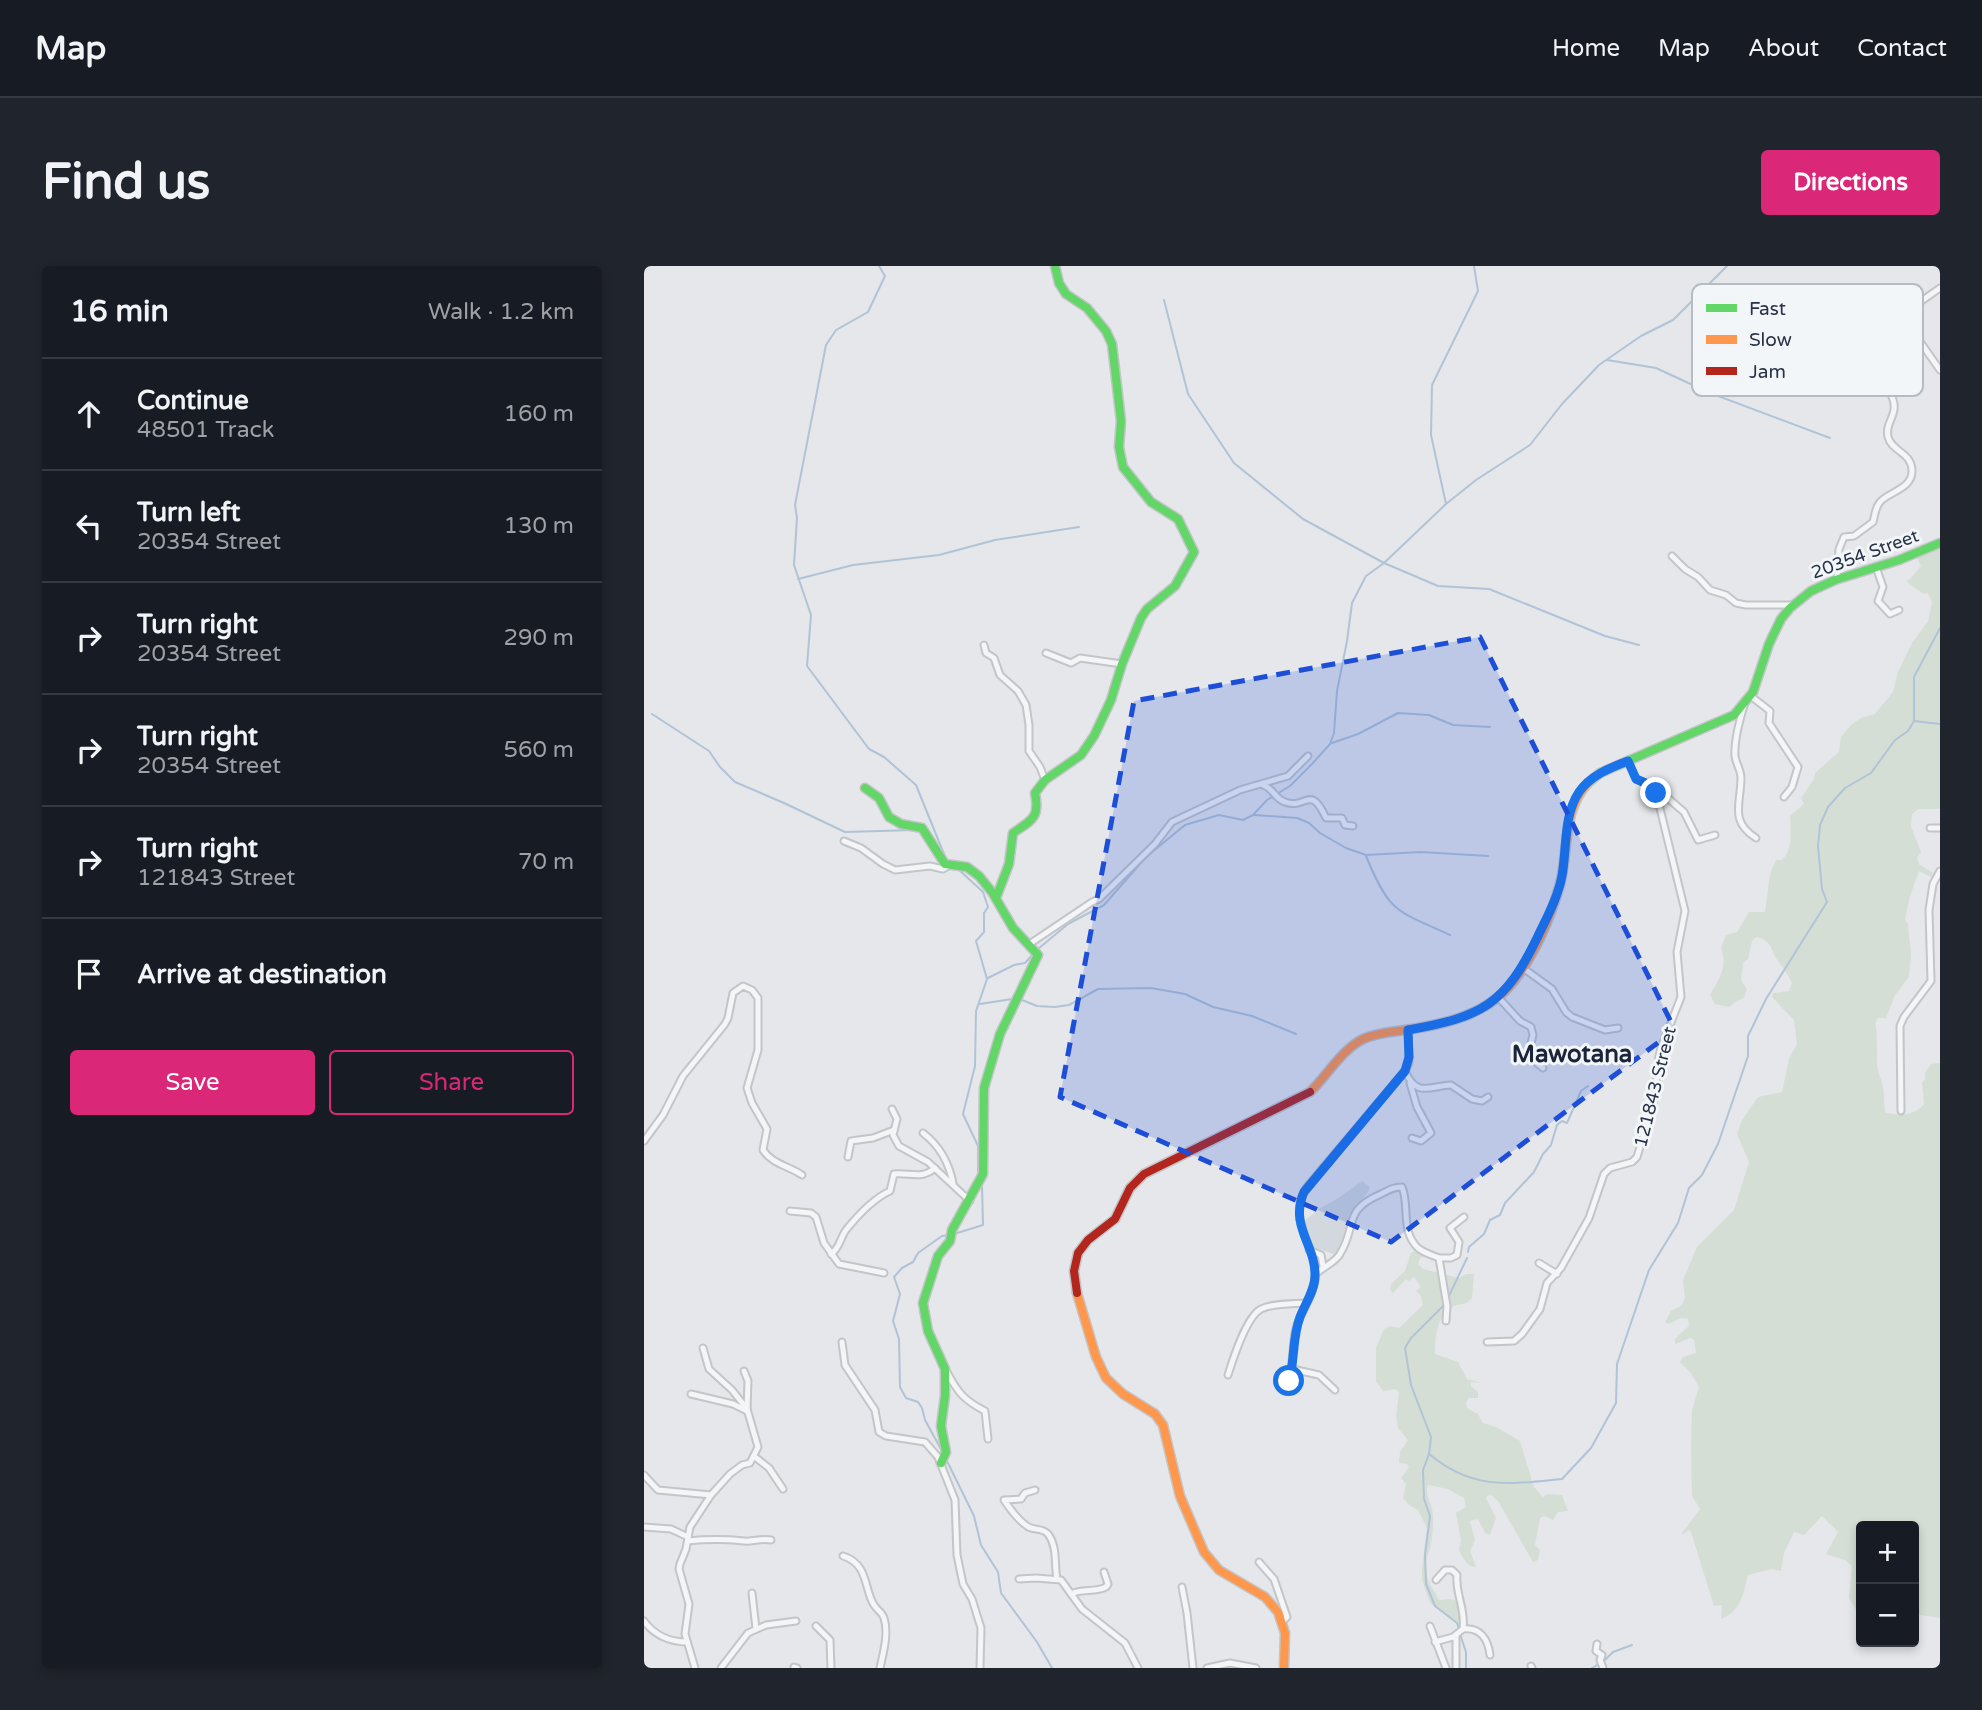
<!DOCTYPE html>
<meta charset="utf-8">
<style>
:root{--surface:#171b24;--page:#20242c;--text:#f1f3f6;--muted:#9ea1a6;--line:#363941;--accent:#db2777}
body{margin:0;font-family:"Varela Round",sans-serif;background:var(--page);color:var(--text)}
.controls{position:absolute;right:21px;bottom:21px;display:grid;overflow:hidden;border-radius:7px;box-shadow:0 4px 10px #0003}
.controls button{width:63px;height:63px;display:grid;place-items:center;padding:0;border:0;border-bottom:2px solid var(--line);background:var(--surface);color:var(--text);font:35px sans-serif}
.stop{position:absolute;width:21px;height:21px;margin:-16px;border:5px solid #1a73e8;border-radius:50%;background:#fff}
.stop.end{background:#1a73e8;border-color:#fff;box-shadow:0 2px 7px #0008}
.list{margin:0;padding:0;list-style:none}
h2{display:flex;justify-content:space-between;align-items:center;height:91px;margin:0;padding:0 28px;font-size:30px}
h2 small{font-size:23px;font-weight:400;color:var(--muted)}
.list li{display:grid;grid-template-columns:46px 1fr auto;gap:21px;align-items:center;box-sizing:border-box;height:112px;padding:0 28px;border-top:2px solid var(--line)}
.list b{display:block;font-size:26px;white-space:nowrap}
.list p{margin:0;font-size:23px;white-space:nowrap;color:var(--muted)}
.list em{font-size:23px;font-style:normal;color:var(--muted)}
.actions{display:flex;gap:14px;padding:21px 28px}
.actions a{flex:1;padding:16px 0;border:2px solid var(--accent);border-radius:7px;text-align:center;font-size:24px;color:var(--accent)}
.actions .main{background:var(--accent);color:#fff}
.icon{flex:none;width:38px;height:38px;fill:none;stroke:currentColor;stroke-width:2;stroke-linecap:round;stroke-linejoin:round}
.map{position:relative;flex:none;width:1296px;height:1402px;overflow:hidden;border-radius:7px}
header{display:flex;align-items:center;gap:42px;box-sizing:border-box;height:98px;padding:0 35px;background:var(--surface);border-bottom:2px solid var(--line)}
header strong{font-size:33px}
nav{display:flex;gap:38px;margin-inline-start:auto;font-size:24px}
.intro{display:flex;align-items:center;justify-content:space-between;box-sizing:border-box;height:168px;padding:0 42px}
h1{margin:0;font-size:49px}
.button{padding:18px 32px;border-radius:7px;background:var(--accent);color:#fff;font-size:24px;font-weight:700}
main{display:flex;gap:42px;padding:0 42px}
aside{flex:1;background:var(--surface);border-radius:7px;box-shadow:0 4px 10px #0003}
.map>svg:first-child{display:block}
.built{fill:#d3d7de}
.green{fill:#d5ded5}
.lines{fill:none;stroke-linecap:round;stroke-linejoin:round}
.stream{stroke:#b1c3d7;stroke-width:2}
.street-casing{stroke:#c3c5c8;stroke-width:9}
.fast-casing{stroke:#c3c5c8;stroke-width:11}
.slow-casing{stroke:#c3c5c8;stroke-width:11}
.jam-casing{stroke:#c3c5c8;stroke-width:11}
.street{stroke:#f4f5f7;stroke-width:5}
.fast{stroke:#63d668;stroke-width:8}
.slow{stroke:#ff974d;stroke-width:8}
.jam{stroke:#b3261e;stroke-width:8}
.route{stroke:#1a73e8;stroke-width:9}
.marked{fill:#1d4ed8;fill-opacity:0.2;stroke:#1d4ed8;stroke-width:5;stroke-dasharray:14 9;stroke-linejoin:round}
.labels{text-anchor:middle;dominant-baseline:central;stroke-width:6;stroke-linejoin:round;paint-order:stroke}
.street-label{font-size:18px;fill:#293347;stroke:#f3f6f9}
.district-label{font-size:24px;font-weight:bold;fill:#1b2438;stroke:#f3f6f9}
.key{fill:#f3f6f9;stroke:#b6bcc4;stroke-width:2}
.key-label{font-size:19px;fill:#293347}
</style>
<header>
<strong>Map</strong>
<nav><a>Home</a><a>Map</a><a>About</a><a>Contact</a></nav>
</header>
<div class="intro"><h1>Find us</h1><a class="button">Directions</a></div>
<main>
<aside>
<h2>16 min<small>Walk · 1.2 km</small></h2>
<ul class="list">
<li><svg class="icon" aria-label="ahead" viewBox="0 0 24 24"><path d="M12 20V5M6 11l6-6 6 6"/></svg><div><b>Continue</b><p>48501 Track</p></div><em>160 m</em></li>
<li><svg class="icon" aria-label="left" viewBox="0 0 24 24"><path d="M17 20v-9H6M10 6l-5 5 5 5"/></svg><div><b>Turn left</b><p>20354 Street</p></div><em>130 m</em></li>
<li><svg class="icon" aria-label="right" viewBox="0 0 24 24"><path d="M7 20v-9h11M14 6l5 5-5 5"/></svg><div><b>Turn right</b><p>20354 Street</p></div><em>290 m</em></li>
<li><svg class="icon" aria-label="right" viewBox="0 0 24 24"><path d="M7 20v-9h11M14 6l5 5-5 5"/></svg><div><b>Turn right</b><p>20354 Street</p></div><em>560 m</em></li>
<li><svg class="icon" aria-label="right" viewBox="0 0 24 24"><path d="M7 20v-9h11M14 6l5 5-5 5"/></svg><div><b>Turn right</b><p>121843 Street</p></div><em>70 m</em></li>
<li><svg class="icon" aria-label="arrive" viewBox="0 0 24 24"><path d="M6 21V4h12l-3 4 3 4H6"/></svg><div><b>Arrive at destination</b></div></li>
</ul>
<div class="actions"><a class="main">Save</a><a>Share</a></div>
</aside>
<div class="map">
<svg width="1296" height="1402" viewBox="0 0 1296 1402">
<rect width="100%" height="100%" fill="#e5e7ea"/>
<!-- built -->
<path class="built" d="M 718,915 L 726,921 L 724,926 L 708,947 L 692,989 L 667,980 L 658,957 L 676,942 L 693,933 Z"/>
<!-- green -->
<g class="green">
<path d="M 1296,283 L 1296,543 L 1274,543 L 1268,548 L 1267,561 L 1277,586 L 1273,592 L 1275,598 L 1289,607 L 1287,611 L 1275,605 L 1266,630 L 1261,653 L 1264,658 L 1267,689 L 1265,711 L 1251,729 L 1242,752 L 1234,752 L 1231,757 C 1235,771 1231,797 1235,808 C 1242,826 1239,830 1241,847 C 1257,849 1269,851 1280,838 L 1278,816 L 1281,813 L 1281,807 L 1287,798 L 1296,797 L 1296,1352 L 1270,1348 L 1270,1260 L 1217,1260 L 1217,1352 L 1205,1332 L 1208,1300 L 1201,1294 L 1182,1288 L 1194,1266 L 1178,1250 L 1160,1269 L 1150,1266 L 1140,1287 L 1137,1305 L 1127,1303 L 1104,1309 C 1099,1329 1097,1345 1077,1353 L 1078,1339 L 1070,1340 L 1047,1266 L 1045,1264 L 1038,1269 L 1038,1267 L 1056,1243 L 1048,1230 L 1047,1182 L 1048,1144 L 1055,1121 L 1047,1107 L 1036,1096 L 1039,1091 L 1052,1087 L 1050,1074 L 1046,1072 L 1031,1078 L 1031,1073 L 1045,1060 L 1044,1053 L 1037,1052 L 1024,1058 L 1021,1056 L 1027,1045 L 1038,1039 L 1041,1032 L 1039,1014 L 1053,981 L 1090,944 L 1105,896 L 1093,868 L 1098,854 L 1114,831 L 1138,826 L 1145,793 L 1153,778 L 1150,754 L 1128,731 L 1129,727 L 1145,725 L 1148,717 C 1144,707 1138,701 1132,692 C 1126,681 1127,675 1113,671 L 1108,675 L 1104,693 L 1099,697 L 1097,714 L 1103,723 L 1100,732 L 1092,735 L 1085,741 L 1071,738 L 1066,729 C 1075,713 1084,701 1077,682 L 1082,669 L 1093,666 L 1105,646 L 1121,646 L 1126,608 L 1132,594 L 1138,594 C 1149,584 1147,564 1146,550 L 1160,538 L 1157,532 L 1170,513 L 1171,507 L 1195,486 L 1197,471 L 1207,459 L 1217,452 L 1231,448 L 1249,426 L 1254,406 L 1268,377 L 1284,355 L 1288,336 L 1284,328 L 1278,327 L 1262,315 L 1266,313 L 1277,300 L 1273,292 Z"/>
<path d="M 774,984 L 785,990 L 776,992 L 774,998 L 779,1003 L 815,1012 L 822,1008 L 830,1008 L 828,1032 L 824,1036 C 819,1039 813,1038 808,1041 C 793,1050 791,1071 791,1088 L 814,1096 L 823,1113 L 838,1117 L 827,1116 L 827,1120 L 834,1126 L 834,1132 L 825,1132 L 822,1136 L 823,1142 L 834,1148 L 839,1157 L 852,1161 L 876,1175 L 890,1221 L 899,1231 L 904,1228 L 918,1229 L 924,1245 L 914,1246 L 909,1254 L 901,1250 L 896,1252 L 891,1279 L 896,1284 L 894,1294 L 889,1296 L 854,1235 L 847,1229 L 843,1230 L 842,1232 L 852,1252 L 846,1269 L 841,1267 L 834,1253 L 826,1255 L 831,1274 L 826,1285 L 832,1301 C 823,1301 819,1292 815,1284 L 817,1274 L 812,1247 L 822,1241 L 820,1232 L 804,1223 L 784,1219 C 780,1230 789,1238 789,1250 C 789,1257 789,1265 788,1272 C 786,1287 780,1293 783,1310 C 785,1320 791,1325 795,1334 L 807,1333 L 812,1335 L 817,1353 L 815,1363 L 812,1357 L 786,1337 L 778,1313 L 778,1301 L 783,1262 L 774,1244 L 765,1239 L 759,1232 L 762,1218 L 757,1212 L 765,1201 L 763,1198 L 755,1197 L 756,1186 L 764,1174 L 754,1162 L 752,1150 L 755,1127 L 752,1123 L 739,1125 L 732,1115 L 732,1082 L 740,1063 L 746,1060 L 755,1062 L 779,1039 L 777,1030 L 772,1025 L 777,1021 L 770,1011 L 765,1015 L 762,1013 L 749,1027 L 746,1024 L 747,1018 L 761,1005 L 767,987 Z"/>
</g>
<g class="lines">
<!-- stream -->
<g class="stream">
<path d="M 235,0 L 241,10 L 224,46 L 192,64 L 182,79 L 151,239 L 153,252 L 150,299 L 167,349 L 163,400 L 225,483 L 240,491 L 272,519 L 300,588"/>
<path d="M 520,34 L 544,128 L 590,197 L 659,253 L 740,297 L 794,320 L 845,323 L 961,370 L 995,379"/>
<path d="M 963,94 L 1012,102 L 1066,127 L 1186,172"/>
<path d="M 802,238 L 787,169 L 788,119 L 834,25 L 830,0"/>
<path d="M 154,313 L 209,299 L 295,289 L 351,274 L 435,261"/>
<path d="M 8,448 L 65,485 L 76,501 L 91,516 L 140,537 L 201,566 L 270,564"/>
<path d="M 1270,455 L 1296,458"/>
<path d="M 688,477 L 714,468 L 754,447 L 785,449 L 809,459 L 846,461"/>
<path d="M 610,549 L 653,552 L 665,557 L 676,567 L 702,582 L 722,589 L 777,586 L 844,590"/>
<path d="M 722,590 C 746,648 752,644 806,669"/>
<path d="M 313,602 L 339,626 L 344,641 L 340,647 L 340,666 L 332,675 L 343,713 L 332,745 L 331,800 L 319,848 L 334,880 L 334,911"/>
<path d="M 394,683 L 424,658 L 460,639 L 502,591 L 541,559 L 575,549 L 599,554 L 609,549 L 623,534 L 646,520 L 668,498 L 686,478 L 690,467 L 693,425 L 703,375 L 708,337 L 722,310 L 740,297 L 802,238 L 832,214 L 886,179 L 918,138 L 955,99 L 997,70 L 1029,54 L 1083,0"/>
<path d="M 344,712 L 370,699 L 381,697 L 390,687"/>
<path d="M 378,734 L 393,740 L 411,741 L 425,739 L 454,723 L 507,722 L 541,728 L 569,741 L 608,750 L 652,768"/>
<path d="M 336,738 L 368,733"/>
<path d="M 310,968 L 339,959 L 338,919"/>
<path d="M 824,986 L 825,981 L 840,968 L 846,954 L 856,949 L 861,937 L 890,906 L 899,888 L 907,879 L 913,859 L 918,855 L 923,857 L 937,825 L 944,820"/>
<path d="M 804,1032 L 823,992"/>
<path d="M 800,1039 L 767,1072 L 761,1082 L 767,1119 L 787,1171 L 785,1188 L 779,1204 L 780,1233 L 786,1250 L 781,1289 L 782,1318 L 791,1340 L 813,1357 L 815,1363"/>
<path d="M 298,1185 L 281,1154 L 278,1142 L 274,1136 L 262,1132 L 256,1121 L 255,1073 L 249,1055 L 256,1028 L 250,1011 L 258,1002 L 269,996 L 274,987 L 298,970 L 305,969"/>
<path d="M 785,1188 C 830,1225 865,1218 918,1213 L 947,1182 L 972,1137 L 973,1098 L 1005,1004 L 1034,957 L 1045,922 L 1058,909 L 1074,878 L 1104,790 L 1104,770 L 1122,733 L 1183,636 L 1178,623 L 1174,580 L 1176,559 L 1184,541 L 1201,522 L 1227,507 L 1251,474 L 1264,465 L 1270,455 L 1270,411 L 1296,362"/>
<path d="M 302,1193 L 330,1250 L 337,1279 L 354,1306 L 357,1327 L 393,1376 L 408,1402"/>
<path d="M 816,1368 L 822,1386 L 822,1402"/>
<path d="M 960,1395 L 969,1386 L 988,1379"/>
<path d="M 948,1402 L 955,1398"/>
</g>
<!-- street casing -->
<g class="street-casing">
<g id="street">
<path d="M 1258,50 L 1296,104"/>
<path d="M 1226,71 L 1239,89"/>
<path d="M 1028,290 L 1041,303 L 1054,311 L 1066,324 L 1082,329 L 1092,337 L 1102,339 L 1147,339"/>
<path d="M 1232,301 L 1239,321 L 1234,335 L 1246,348 L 1255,344"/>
<path d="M 1193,312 L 1195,283 L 1200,271 L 1210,270 L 1229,256 C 1231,249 1231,242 1236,236 C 1244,226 1269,223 1268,204 C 1267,186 1248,186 1244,171 C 1240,154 1259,148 1245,125 C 1237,112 1223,115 1212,109 C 1194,99 1189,73 1201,57 L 1215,68 L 1226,71 L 1296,22"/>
<path d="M 340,379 L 342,387 L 350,392 L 356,409 L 374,425 L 382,439 L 385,459 L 385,485 L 396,501 L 401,514"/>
<path d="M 402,387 L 427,397 L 436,392 L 478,398"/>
<path d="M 1108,431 L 1126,445 L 1125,457 L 1154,501 L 1148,521 L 1140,531"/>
<path d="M 1100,440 C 1095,456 1090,474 1091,490 C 1092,498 1097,504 1097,512 C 1097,537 1085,555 1112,572"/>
<path d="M 619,519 C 629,522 631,533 641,536 C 662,544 666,517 682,552 L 698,552 L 701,559 L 709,560"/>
<path d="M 1011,521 L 1040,546 L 1054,574 L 1071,569"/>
<path d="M 1286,562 L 1296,562"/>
<path d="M 200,575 L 217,582 L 239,598 L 251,604 L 286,600 L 299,603 L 304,600"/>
<path d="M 387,677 L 448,636 L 455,633 L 511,578 L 528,556 L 596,524 L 644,510 L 664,490"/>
<path d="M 879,702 L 908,723 L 922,746 L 928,751 L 961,764 L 974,762"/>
<path d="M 854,731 L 876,755 L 887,761 L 889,769 L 884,790 L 899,802"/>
<path d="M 761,805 C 773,832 785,820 807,819 L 828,833 L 838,835 L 844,831"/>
<path d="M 766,817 L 773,841 L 787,867 L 777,875 L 768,872"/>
<path d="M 248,843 L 253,853 L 249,869 L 255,880 L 284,896 L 326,935"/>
<path d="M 1257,845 L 1256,760 L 1260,751 L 1287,715 L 1285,644 L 1289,618 L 1296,605"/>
<path d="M 279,867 C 296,880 305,897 309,917"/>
<path d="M 0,875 L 19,849 L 39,810 L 81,758 L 84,752 L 89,727 L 99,720 L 108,724 L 114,732 L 114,784 L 103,822 L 108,837 L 123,863 L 119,884 C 128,898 145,900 158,909"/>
<path d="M 204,891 L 207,875 L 229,872 L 250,864"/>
<path d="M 146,945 L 167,947 L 172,951 L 180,977 L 195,998 L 240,1007"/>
<path d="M 665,984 L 677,989 L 679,1000"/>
<path d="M 187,988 C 196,982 196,972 202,964 C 214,949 229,933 246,925 L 250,908 C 265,906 278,914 291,902"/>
<path d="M 795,992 L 807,992 L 813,989 L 815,976 L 806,962 L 820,951"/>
<path d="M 895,997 L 913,1008"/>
<path d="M 671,1009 C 678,1001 691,997 696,988 C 714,958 698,945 737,928 C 745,924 749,921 758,921 C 766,940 756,965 774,982 C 780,987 788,989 795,992 L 803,1040 L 802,1055"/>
<path d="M 198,1076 L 201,1099 L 231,1144 L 235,1166 L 242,1170 L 281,1176 L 294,1191 L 311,1234 L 313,1289 L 319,1318 L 328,1333 L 337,1362 L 336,1402"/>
<path d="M 843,1076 L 870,1075 L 878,1068 L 896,1043 L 903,1017 L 917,1002 L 945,952 L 960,908 L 966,902 L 988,896 L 993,891 L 1011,830 L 1014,795 L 1017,782 L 1037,731 L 1033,686 L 1041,645 L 1012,526 L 1006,519 L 992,513 L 984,495"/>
<path d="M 59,1082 L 65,1103 L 88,1124 L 103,1143"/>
<path d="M 648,1103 L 675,1109 L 691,1124"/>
<path d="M 303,1106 C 314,1127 320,1134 341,1145 L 344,1173"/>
<path d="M 584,1109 C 589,1093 602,1051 617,1043 C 629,1037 649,1038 662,1037"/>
<path d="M 641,1121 C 651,1103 647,1082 652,1062 C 657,1046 670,1029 671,1011 C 673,979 642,955 662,922 L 761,805 L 765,797 L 764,764"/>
<path d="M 47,1128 L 89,1138 L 103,1145"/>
<path d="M 111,1191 L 125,1202 L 139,1223"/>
<path d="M 0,1209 L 14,1224 L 67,1229"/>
<path d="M 391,1224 L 381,1227 L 377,1233 L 360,1234 C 366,1243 374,1254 383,1260 C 389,1265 398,1261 404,1268 C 414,1281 410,1299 413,1313"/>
<path d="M 0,1261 L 27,1263 L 44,1271"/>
<path d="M 44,1275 C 63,1273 80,1273 100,1275 C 109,1276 117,1272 127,1274"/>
<path d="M 199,1290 C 225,1298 220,1324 230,1339 C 233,1344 238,1346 240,1352 C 245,1367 239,1388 236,1402"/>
<path d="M 615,1296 L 630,1313 L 643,1351 L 638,1356"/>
<path d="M 375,1313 L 392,1312 L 417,1314 L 438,1343 L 481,1377 L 494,1402"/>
<path d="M 792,1314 L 801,1304 L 808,1304 L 813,1309 C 811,1328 822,1343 819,1363"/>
<path d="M 538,1321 L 543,1347 L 549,1402"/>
<path d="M 108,1327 L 112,1363"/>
<path d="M 427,1328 C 439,1322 450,1327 462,1321 L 464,1318 L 460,1306"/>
<path d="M 0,1355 C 10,1369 26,1376 43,1376"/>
<path d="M 172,1360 L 186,1374 L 187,1402"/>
<path d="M 786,1360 L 802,1402"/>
<path d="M 791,1376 L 809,1371 L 819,1363 C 836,1361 844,1373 846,1389"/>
<path d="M 953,1378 L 952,1385 L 958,1389 L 956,1394 L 959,1402"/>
<path d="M 887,1400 L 888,1402"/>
<path d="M 150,1401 L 153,1402"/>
<path d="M 51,1402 L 41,1368 L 45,1338 L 35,1303 L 36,1298 L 42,1283 L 46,1261 L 67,1229 L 86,1208 L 98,1199 L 106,1197 L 114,1181 L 103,1143 L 104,1115 L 100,1105"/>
<path d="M 77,1402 L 104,1367 L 122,1359 L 152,1355"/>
<path d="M 563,1402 L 586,1397 L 612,1402"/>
<path d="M 812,1402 L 812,1369"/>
</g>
</g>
<!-- fast casing -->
<g class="fast-casing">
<g id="fast">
<path d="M 944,517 L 956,507 L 1090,449 L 1109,426 L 1125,378 L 1137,353 L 1146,342 L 1167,325 L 1191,314 L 1255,294 L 1296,277"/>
<path d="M 221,522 L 235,532 L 245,551 L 257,558 L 278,562 L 301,598 L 323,601 L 335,610 L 348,626 L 369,662 L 394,689 L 356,768 L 340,822 L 339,908 L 308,964 L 306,975 L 294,990 L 279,1037 L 284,1065 L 301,1103 L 301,1130 L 297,1160 L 302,1186 L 297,1197"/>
<path d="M 352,632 L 365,598 L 369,567 C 388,554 396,552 391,527 L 401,514 L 437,489 L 450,470 L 467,434 L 478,398 L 497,352 L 503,343 L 531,320 L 550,286 L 534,253 L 507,236 L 479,201 L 475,181 L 477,155 L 468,78 L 462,65 L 443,42 L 422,28 L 415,17 L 411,0"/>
</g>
</g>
<!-- slow casing -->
<g class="slow-casing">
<g id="slow">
<path d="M 666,826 C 684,809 696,785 719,773 C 732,767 747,766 761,764 C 802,758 843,749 870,715 C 891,688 907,651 916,618 C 925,583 918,545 944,517"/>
<path d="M 433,1027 L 452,1091 L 462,1112 L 479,1128 L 511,1148 L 519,1159 L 536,1230 L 560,1286 L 575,1304 L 621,1331 L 634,1346 L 641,1367 L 640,1402"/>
</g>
</g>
<!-- jam casing -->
<g class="jam-casing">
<path id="jam" d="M 433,1027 L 430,1005 L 434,987 L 444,974 L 471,953 L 486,922 L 500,908 L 666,826"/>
</g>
<!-- street -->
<use href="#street" class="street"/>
<!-- fast -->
<use href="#fast" class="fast"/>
<!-- slow -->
<use href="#slow" class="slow"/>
<!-- jam -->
<use href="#jam" class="jam"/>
</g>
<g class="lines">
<!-- route -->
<path class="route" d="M 645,1115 C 651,1094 648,1072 656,1051 C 661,1038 671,1024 671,1010 C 672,979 645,960 660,926 L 761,805 L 765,791 L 764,764 C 838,751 861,739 894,670 C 903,651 914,631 918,610 C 923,583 919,550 935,526 C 946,510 965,502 984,495 L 992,513 L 1006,519 L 1012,527"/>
</g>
<!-- marked area -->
<path class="marked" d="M 836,371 L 1031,764 L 747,976 L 416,831 L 490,435 Z"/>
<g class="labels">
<!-- street labels -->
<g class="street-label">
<text transform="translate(1221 288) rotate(-20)">20354 Street</text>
<text transform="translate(1011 821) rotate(-76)">121843 Street</text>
</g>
<!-- district labels -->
<g class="district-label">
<text x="928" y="788">Mawotana</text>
</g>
</g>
<!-- legend -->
<rect x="1048" y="18" width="231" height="112" rx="10" class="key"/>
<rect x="1062" y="38" width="31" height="8" fill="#63d668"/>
<rect x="1062" y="69" width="31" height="9" fill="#ff974d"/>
<rect x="1062" y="101" width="31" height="8" fill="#b3261e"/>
<g class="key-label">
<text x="1105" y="49">Fast</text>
<text x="1105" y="80">Slow</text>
<text x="1105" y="112">Jam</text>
</g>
</svg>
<div class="controls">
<button>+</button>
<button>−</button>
</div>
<div class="stop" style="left:645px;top:1115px"></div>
<div class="stop end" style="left:1012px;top:527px"></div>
</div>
</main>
